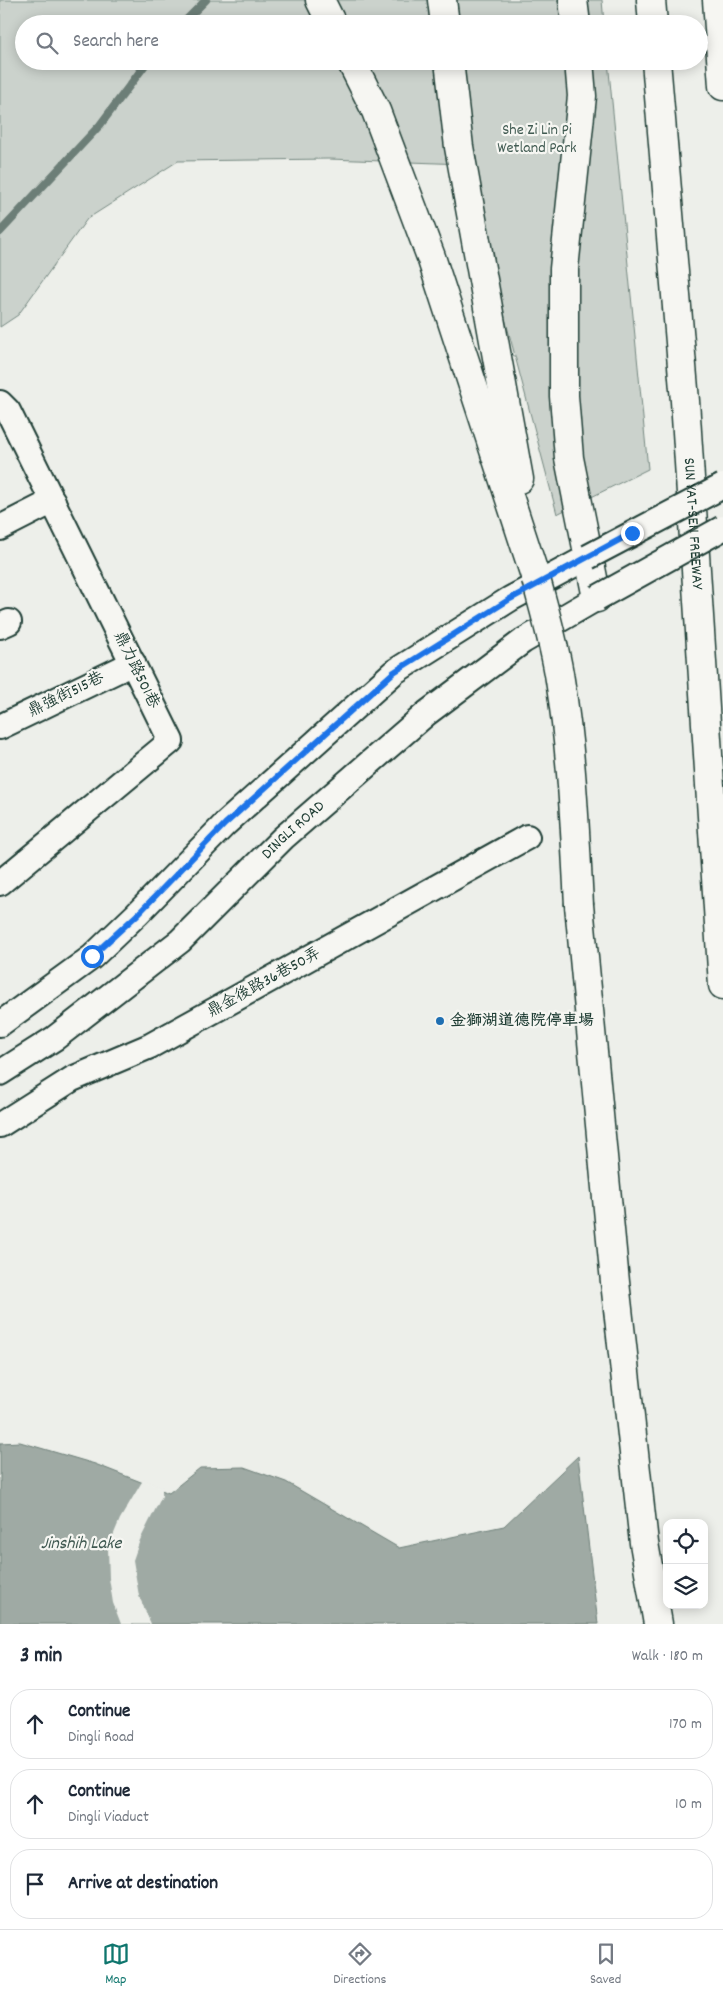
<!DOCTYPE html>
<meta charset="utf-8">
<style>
:root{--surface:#fff;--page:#f6f6f7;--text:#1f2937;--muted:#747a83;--line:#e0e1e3;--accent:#0f766e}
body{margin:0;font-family:Dekko,"LXGW WenKai TC",sans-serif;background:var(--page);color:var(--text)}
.controls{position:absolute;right:15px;bottom:15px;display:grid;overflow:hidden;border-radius:10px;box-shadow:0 2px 12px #0003}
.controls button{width:45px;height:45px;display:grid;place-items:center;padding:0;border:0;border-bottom:1px solid var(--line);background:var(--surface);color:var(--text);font:25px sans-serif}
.stop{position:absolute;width:15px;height:15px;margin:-11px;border:4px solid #1a73e8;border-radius:50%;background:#fff}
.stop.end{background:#1a73e8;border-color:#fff;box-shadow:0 1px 5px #0008}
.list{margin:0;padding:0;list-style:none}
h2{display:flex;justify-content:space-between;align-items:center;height:65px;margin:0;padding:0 20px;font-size:21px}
h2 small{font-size:16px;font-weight:400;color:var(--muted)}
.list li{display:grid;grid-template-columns:32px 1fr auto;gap:15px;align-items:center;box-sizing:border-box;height:70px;margin:0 10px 10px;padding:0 10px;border:1px solid var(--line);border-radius:20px}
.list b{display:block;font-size:19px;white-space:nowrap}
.list p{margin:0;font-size:16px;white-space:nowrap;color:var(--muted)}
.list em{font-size:16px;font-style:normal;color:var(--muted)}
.icon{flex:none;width:28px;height:28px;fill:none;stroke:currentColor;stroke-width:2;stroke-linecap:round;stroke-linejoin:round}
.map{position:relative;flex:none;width:723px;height:1624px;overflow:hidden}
.search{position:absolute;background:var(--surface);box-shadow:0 2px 12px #0003;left:15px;right:15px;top:15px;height:55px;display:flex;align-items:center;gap:12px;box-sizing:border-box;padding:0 18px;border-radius:28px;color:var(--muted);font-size:19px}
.sheet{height:305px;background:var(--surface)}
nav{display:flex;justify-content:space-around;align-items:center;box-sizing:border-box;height:70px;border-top:1px solid var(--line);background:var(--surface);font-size:14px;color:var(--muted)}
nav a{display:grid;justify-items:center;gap:2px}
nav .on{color:var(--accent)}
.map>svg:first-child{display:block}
.green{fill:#cbd2cc;stroke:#758880}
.water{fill:#9faaa4;stroke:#6c7e77}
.pier{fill:#edefea}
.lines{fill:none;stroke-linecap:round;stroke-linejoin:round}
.stream{stroke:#6c7e77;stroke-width:8}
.minor-casing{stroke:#1f3d34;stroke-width:28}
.highway-casing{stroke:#1f3d34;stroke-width:31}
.minor{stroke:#f6f6f2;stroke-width:24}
.highway{stroke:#f6f6f2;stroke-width:28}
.minor-bridge-casing{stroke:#1f3d34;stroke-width:28;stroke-linecap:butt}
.highway-bridge-casing{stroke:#1f3d34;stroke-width:31;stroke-linecap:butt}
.minor-bridge{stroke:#f6f6f2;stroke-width:24}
.highway-bridge{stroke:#f6f6f2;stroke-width:28}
.route{stroke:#1a73e8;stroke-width:6}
.poi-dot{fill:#1f6fb2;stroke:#f6f6f2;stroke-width:2}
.labels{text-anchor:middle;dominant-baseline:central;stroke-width:4.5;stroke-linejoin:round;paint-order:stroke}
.park-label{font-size:16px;fill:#415b52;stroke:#f6f6f2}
.street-label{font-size:16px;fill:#1f3d34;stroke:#f6f6f2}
.poi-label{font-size:16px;font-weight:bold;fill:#1f3d34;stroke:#f6f6f2;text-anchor:start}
.water-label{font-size:18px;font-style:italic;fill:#3f5850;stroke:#f6f6f2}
</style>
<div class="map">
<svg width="723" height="1624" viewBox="0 0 723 1624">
<rect width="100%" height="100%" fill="#edefea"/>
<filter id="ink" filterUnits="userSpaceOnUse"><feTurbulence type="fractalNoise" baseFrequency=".02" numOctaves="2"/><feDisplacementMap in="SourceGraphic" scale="10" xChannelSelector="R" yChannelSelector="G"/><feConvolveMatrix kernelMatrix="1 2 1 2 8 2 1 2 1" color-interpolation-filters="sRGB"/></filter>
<g filter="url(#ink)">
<!-- green -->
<path class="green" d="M 0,0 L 602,0 L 604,24 L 24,24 L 24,61 L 608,61 L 648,469 L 557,514 L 464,164 L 329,159 L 178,161 L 87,219 L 18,315 L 0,327 Z"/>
<!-- water -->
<path class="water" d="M 20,1442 L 95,1464 L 169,1493 L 200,1468 L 244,1467 L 286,1482 L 399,1548 L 504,1526 L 578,1456 L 598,1624 L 0,1624 L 0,1443 Z"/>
<!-- pier -->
<path class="pier" d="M 143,1480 L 162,1488 L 162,1496 L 140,1540 L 133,1560 L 139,1596 L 151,1624 L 121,1624 L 113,1603 L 109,1578 L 108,1548 L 120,1519 Z"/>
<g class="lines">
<!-- stream -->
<g class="stream">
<path d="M 182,24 L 206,0"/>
<path d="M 0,232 L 100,125 L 148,61"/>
</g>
<!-- minor casing -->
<g class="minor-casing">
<g id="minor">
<path d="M 0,403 L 8,411 L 171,741 L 0,883"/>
<path d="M 0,528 L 53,501"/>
<path d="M 0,626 L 9,622"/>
<path d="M 0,727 L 133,663"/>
<path d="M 0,1024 L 92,957 L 137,914 L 225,824 L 394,672 L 510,599 L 588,557"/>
<path id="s1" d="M 0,1073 L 55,1038 L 180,941 L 283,838 L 427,713 L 523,641 L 597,598"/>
<path d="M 0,1125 L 72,1079 L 150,1046 L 527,837"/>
</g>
</g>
<!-- highway casing -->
<g class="highway-casing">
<g id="highway">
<path d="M 320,0 L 332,24"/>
<path d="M 442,0 L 445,24"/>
<path d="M 573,0 L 576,24"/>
<path d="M 651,0 L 653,24"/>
<path d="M 717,0 L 723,86"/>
<path d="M 351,61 L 376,111 L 431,257 L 536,579"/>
<path d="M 449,61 L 459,147 L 519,479"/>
<path d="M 579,61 L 582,96 L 564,269 L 564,396 L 569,458 L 597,598"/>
<path id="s2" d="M 656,61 L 685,401 L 723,985"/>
<path d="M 579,905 L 615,1282 L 644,1543 L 658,1624"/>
</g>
</g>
<!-- minor -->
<use href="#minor" class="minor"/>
<!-- highway -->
<use href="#highway" class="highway"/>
<!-- minor-bridge casing -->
<g class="minor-bridge-casing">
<g id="minor-bridge">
<path d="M 588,557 L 723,486"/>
<path d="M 597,598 L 723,528"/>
</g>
</g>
<!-- highway-bridge casing -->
<g class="highway-bridge-casing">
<path id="highway-bridge" d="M 536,579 C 545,613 555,646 560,680 C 572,754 575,830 579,905"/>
</g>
<!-- minor-bridge -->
<use href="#minor-bridge" class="minor-bridge"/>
<!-- highway-bridge -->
<use href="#highway-bridge" class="highway-bridge"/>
</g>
</g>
<g class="lines" filter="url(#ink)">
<!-- route -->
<path class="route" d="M 92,956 L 138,914 L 225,824 L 394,672 L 510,599 L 632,533"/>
</g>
<!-- markers -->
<circle class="poi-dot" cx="440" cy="1021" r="5"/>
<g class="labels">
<!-- park labels -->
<g class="park-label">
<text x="537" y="130">She Zi Lin Pi<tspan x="537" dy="18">Wetland Park</tspan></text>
</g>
<!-- street labels -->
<g class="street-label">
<text stroke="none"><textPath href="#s2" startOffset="464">SUN YAT-SEN FREEWAY</textPath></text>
<text transform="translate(136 670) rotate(64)">鼎力路501巷</text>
<text transform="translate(66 695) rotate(-26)">鼎強街515巷</text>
<text stroke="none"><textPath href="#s1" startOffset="382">DINGLI ROAD</textPath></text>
<text transform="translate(264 983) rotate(-29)">鼎金後路36巷50弄</text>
</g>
<!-- poi labels -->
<g class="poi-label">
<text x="450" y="1021">金獅湖道德院停車場</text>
</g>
<!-- water labels -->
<g class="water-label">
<text x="81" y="1544">Jinshih Lake</text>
</g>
</g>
</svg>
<div class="controls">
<button><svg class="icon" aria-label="locate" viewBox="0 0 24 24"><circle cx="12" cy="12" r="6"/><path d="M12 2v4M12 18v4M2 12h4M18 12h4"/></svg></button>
<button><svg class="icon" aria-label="layers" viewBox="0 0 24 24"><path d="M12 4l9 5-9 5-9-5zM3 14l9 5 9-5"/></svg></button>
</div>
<div class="stop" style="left:92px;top:956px"></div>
<div class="stop end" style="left:632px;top:533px"></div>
<div class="search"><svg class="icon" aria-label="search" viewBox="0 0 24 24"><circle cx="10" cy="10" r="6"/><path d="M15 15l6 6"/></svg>Search here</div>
</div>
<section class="sheet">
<h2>3 min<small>Walk · 180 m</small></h2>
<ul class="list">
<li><svg class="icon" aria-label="ahead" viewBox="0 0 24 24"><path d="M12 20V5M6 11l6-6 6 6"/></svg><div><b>Continue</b><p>Dingli Road</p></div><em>170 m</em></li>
<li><svg class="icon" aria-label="ahead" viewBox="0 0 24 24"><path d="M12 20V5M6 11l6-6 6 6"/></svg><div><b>Continue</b><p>Dingli Viaduct</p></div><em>10 m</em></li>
<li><svg class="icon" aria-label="arrive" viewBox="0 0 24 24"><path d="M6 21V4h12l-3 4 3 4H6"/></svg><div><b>Arrive at destination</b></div></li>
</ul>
</section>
<nav>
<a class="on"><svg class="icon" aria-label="map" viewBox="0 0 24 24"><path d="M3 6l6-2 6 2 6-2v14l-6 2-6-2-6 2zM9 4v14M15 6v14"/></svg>Map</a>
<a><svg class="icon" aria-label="directions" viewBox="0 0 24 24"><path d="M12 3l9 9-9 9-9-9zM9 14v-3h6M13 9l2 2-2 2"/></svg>Directions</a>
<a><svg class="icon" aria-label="saved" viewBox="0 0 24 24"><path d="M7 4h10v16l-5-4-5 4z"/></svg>Saved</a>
</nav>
